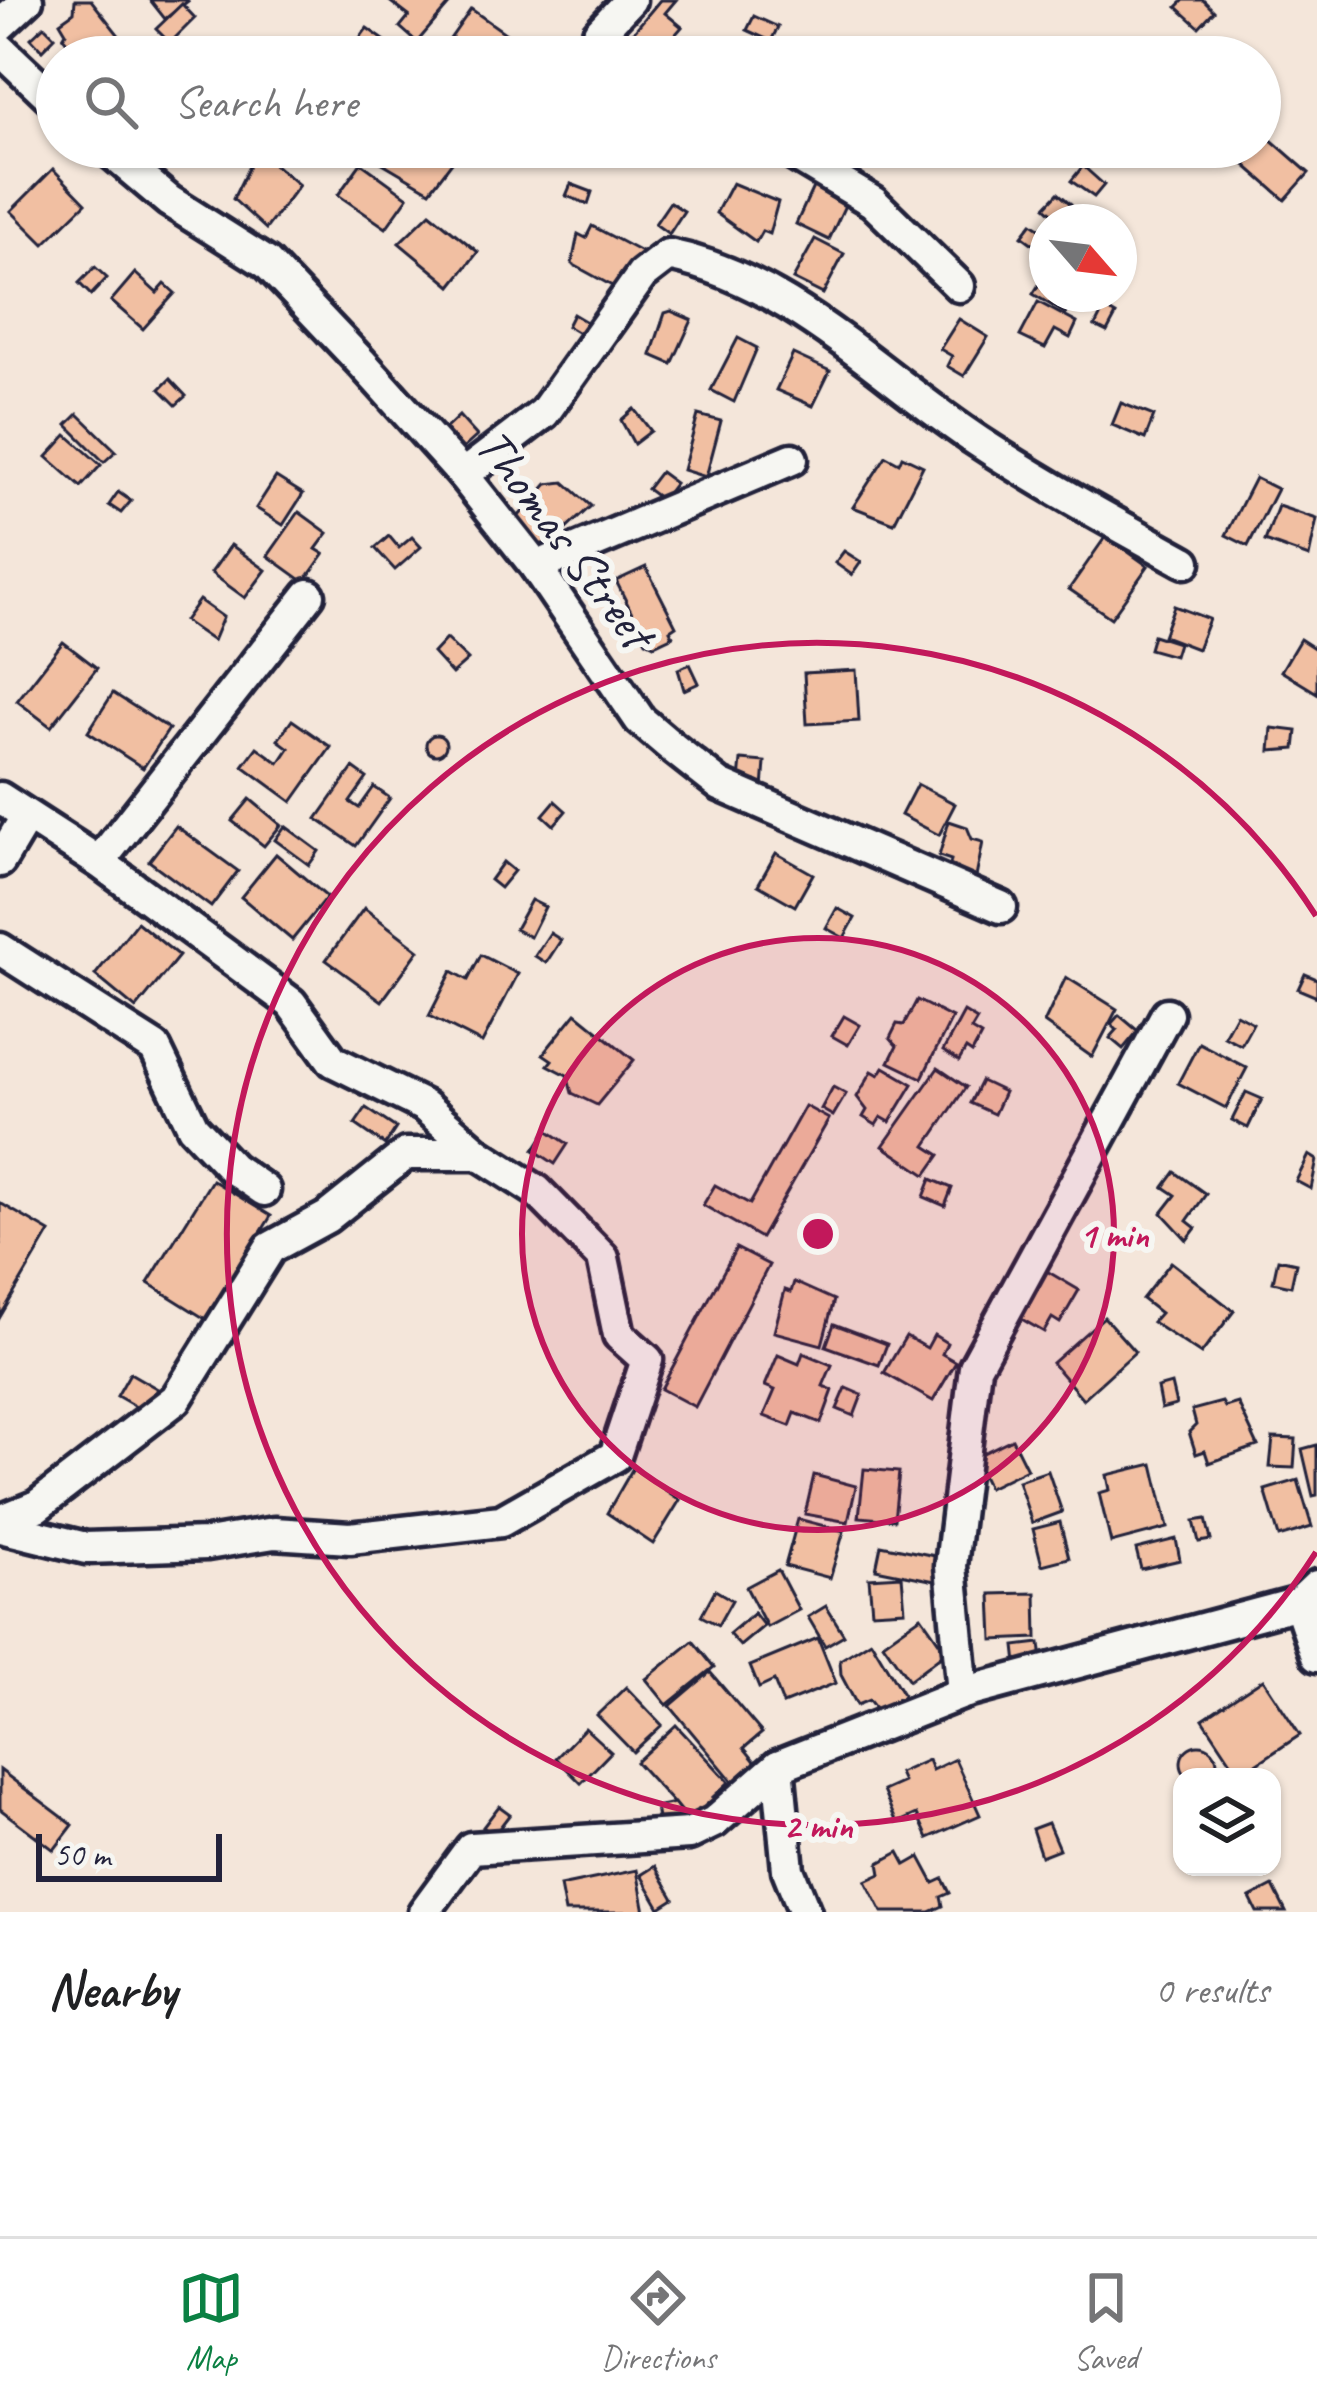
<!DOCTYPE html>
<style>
:root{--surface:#fff;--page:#f2f2f2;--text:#202124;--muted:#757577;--line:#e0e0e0;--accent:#0b8043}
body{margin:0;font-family:Caveat,sans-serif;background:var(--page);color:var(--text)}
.controls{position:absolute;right:36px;bottom:36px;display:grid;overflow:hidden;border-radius:24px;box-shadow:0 3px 9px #0004}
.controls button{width:108px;height:108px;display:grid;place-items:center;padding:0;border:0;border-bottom:3px solid var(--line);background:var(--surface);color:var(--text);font:60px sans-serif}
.compass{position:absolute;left:1029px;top:204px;width:108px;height:108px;border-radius:50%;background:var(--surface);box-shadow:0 3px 9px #0004;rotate:118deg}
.scale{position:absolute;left:36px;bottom:30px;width:186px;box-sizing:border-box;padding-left:12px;border:6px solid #22223b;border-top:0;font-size:33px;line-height:42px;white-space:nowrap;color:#22223b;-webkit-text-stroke:9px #f6f6f2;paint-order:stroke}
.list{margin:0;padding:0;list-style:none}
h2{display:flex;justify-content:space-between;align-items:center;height:156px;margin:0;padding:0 48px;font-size:51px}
h2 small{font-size:39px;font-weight:400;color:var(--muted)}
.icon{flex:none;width:66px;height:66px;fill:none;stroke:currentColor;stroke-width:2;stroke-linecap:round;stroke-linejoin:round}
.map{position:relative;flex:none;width:1317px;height:1912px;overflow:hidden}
.search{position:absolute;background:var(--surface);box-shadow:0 3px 9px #0004;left:36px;right:36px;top:36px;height:132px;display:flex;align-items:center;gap:30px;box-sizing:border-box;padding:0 42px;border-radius:66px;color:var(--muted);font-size:45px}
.sheet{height:324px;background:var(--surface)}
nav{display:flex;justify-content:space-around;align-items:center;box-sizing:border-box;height:168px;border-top:3px solid var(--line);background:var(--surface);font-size:33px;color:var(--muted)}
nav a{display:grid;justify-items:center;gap:6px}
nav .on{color:var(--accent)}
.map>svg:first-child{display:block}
.building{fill:#f1bfa2;stroke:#22223b;stroke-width:3}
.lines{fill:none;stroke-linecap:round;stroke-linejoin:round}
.street-casing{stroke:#22223b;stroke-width:39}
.street{stroke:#f6f6f2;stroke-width:30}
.ring{fill:none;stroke:#c2185b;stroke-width:6}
.labels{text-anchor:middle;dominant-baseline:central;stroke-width:12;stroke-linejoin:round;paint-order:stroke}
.street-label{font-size:51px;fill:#22223b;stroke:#f6f6f2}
.centre{fill:#c2185b;stroke:#f6f6f2;stroke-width:6}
.ring-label{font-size:36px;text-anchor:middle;font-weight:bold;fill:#c2185b;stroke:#f6f6f2;stroke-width:12;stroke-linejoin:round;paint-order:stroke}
</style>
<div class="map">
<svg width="1317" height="1912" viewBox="0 0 1317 1912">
<rect width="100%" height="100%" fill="#f4e6da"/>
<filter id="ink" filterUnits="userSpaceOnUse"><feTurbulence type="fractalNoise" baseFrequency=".00833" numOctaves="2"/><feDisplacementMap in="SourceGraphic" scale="24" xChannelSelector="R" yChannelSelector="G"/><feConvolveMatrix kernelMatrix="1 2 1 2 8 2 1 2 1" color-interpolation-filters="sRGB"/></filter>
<g filter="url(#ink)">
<!-- building -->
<g class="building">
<path d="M 75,0 L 91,0 L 125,43 L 107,57 L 93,57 L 83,47 L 73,50 L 63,37 L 66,32 L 60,22 L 74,12 Z"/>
<path d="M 150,0 L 187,0 L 188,1 L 165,19 Z"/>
<path d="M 388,0 L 453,0 L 417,42 L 400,27 L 409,16 Z"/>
<path d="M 660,0 L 676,0 L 665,13 L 682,27 L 656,57 L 631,57 L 620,48 Z"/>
<path d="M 1184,0 L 1203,0 L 1214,11 L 1199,27 L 1177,7 Z"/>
<path d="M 182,4 L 195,18 L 170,43 L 156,29 Z"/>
<path d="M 471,9 L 515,40 L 503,57 L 469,57 L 448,42 Z"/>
<path d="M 754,16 L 778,27 L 771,41 L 747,30 Z"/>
<path d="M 44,26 L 55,37 L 42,50 L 31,38 Z"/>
<path d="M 367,28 L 398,50 L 394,57 L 346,57 Z"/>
<path d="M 558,37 L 588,57 L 544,57 Z"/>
<path d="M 137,41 L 153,57 L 120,57 Z"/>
<path d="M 1269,138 L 1309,173 L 1285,200 L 1245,165 Z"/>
<path d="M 374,147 L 460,147 L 462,149 L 430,191 L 369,155 Z"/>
<path d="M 257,150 L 299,185 L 266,229 L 233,199 Z"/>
<path d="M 361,163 L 408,197 L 386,228 L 338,195 Z"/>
<path d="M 1083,166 L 1104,185 L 1094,197 L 1071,181 Z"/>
<path d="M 53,169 L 86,203 L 44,244 L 11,211 Z"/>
<path d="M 732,183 L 778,202 L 769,234 L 762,231 L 756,242 L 716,213 Z"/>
<path d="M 571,184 L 592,192 L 588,204 L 566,196 Z"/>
<path d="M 814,185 L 847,201 L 829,240 L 796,224 Z"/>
<path d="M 1058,193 L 1071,204 L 1059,219 L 1045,207 Z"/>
<path d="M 670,202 L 684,211 L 669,234 L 655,224 Z"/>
<path d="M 430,213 L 478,252 L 451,286 L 399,243 Z"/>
<path d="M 1032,223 L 1047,233 L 1044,252 L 1022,236 Z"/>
<path d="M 592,226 L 645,254 L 628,286 L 617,281 L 614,287 L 572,264 L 578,234 L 586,238 Z"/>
<path d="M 815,239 L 844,254 L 823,294 L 793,279 Z"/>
<path d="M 95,267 L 107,278 L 91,295 L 79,283 Z"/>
<path d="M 1047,272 L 1047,294 L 1079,294 L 1066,314 L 1033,294 Z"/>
<path d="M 135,273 L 157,293 L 165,284 L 175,293 L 143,329 L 111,301 Z"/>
<path d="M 1038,302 L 1077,323 L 1070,338 L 1055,330 L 1045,348 L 1020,336 Z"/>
<path d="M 1104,308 L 1116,315 L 1107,332 L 1095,326 Z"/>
<path d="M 671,311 L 692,320 L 672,364 L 651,355 L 665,313 Z"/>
<path d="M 573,314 L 590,324 L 584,336 L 567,326 Z"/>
<path d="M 959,319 L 988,337 L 964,376 L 947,366 L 952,356 L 940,349 Z"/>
<path d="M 738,338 L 757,348 L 734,402 L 711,390 Z"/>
<path d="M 793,354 L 830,371 L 813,406 L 776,390 Z"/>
<path d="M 170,379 L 186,396 L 176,405 L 160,389 Z"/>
<path d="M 1121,403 L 1154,416 L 1145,439 L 1112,425 Z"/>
<path d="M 634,409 L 651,431 L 634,444 L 621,420 Z"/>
<path d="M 78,414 L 116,451 L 104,462 L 67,425 Z"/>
<path d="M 698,415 L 721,421 L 706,477 L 683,470 Z"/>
<path d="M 459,416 L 477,436 L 457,454 L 448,444 L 452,438 L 442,432 Z"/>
<path d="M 67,435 L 101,465 L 81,487 L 47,457 Z"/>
<path d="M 886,456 L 899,463 L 902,456 L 923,466 L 894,523 L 853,507 Z"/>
<path d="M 660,472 L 675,483 L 662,500 L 647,489 Z"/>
<path d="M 276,477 L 303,494 L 283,525 L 256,508 Z"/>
<path d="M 1255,478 L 1277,489 L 1248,546 L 1226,535 Z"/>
<path d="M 564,482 L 591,506 L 551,543 L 534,545 L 517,526 L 518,517 L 547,484 Z"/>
<path d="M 118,492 L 131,501 L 121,513 L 109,505 Z"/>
<path d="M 1278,506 L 1317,519 L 1309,557 L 1265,541 Z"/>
<path d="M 299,512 L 328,533 L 316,549 L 324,554 L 304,582 L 268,556 Z"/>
<path d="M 389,536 L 399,548 L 412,537 L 421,547 L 395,570 L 375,548 Z"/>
<path d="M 1106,536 L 1148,566 L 1111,618 L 1069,589 Z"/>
<path d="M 231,545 L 266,570 L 245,598 L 211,573 Z"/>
<path d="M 844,551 L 861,562 L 852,575 L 835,563 Z"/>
<path d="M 646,567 L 676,626 L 670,630 L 673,636 L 654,645 L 646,641 L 616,581 Z"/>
<path d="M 199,600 L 223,617 L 213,641 L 184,621 Z"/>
<path d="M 1174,606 L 1209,619 L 1197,649 L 1163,636 Z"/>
<path d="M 1153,635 L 1178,643 L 1174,656 L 1149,649 Z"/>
<path d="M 446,639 L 468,660 L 452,674 L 433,653 Z"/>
<path d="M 1300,639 L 1317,650 L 1317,693 L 1281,671 Z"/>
<path d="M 63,642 L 97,668 L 51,727 L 17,701 Z"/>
<path d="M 690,664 L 699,683 L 684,690 L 678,669 Z"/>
<path d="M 856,670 L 859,721 L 807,724 L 804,673 Z"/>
<path d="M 113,693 L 169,729 L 143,768 L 88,732 Z"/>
<path d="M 292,720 L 331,747 L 292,802 L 243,766 L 257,747 L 279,763 L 289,748 L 278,740 Z"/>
<path d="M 1272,728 L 1297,731 L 1295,749 L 1270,751 Z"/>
<circle cx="436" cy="745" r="10"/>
<path d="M 741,760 L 765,762 L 763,789 L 754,788 L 755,781 L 739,780 Z"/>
<path d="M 353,768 L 367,778 L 350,802 L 359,808 L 374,787 L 390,798 L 356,846 L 317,819 Z"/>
<path d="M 917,784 L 955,804 L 939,835 L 901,815 Z"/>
<path d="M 250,799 L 281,825 L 264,846 L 232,821 Z"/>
<path d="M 555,801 L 566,811 L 554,825 L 543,815 Z"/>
<path d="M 949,821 L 967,827 L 972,839 L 983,842 L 976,877 L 949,869 L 951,860 L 939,856 Z"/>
<path d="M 176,826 L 238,871 L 211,907 L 149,861 Z"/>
<path d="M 285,826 L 319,851 L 309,865 L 275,840 Z"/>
<path d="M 776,853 L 813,874 L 795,906 L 758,885 Z"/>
<path d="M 276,854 L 327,897 L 292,940 L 241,897 Z"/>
<path d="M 503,862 L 514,871 L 500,888 L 490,880 Z"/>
<path d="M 531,900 L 545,907 L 530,937 L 515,929 Z"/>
<path d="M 364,908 L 419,950 L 382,1001 L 326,960 Z"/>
<path d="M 837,908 L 855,918 L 844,938 L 826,928 Z"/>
<path d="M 137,922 L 179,956 L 136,1009 L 95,975 Z"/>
<path d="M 550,933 L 561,940 L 546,963 L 535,956 Z"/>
<path d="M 481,955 L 518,974 L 482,1043 L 429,1016 L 452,971 L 468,980 Z"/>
<path d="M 1305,974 L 1317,979 L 1317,997 L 1298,989 Z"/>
<path d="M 1066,977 L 1117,1009 L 1092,1057 L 1044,1023 Z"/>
<path d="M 917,1000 L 952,1018 L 922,1078 L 889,1062 L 897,1046 L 890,1038 L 897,1024 L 904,1025 Z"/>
<path d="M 964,1012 L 977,1020 L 971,1030 L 981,1036 L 972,1053 L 966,1049 L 959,1061 L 943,1051 Z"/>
<path d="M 576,1013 L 634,1060 L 597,1105 L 572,1093 L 567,1075 L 548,1065 L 552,1060 L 543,1054 Z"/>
<path d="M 1236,1014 L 1253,1023 L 1241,1045 L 1224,1036 Z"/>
<path d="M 1119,1015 L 1138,1031 L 1123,1049 L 1110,1038 L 1117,1030 L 1111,1024 Z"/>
<path d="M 844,1016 L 860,1025 L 848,1045 L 832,1036 Z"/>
<path d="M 1199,1043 L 1247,1068 L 1226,1108 L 1178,1083 Z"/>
<path d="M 884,1067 L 913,1084 L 890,1122 L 881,1117 L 876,1125 L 863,1117 L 867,1110 L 857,1097 L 872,1071 L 879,1075 Z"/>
<path d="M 938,1068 L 966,1087 L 926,1146 L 940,1155 L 926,1175 L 883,1146 Z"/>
<path d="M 981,1081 L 1004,1092 L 994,1114 L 970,1103 Z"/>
<path d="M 833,1087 L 846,1094 L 833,1116 L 821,1109 Z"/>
<path d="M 1246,1092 L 1262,1099 L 1248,1128 L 1232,1120 Z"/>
<path d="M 805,1106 L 829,1119 L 761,1238 L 703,1205 L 715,1185 L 750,1204 Z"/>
<path d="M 366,1108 L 396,1128 L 385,1145 L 355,1124 Z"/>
<path d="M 547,1130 L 568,1144 L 555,1164 L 534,1150 Z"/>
<path d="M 1309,1155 L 1317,1160 L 1311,1189 L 1296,1181 Z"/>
<path d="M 1175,1172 L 1206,1194 L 1187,1221 L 1196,1228 L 1187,1240 L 1162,1213 L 1176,1195 L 1164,1187 Z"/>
<path d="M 931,1179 L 952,1188 L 945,1206 L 924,1197 Z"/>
<path d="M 212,1180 L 271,1216 L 207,1320 L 148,1283 Z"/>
<path d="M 0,1203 L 50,1232 L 0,1317 Z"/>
<path d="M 736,1248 L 769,1265 L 695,1407 L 661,1389 Z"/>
<path d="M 1278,1259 L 1296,1263 L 1291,1286 L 1273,1282 Z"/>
<path d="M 1171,1262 L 1234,1311 L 1201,1354 L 1152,1322 L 1160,1313 L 1142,1299 Z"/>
<path d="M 1045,1270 L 1079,1290 L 1060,1323 L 1052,1318 L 1044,1332 L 1018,1317 Z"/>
<path d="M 794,1282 L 834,1300 L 822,1345 L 774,1332 L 785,1290 L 791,1292 Z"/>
<path d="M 1104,1317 L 1135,1352 L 1083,1399 L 1052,1363 Z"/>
<path d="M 834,1324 L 887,1344 L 879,1365 L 826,1346 Z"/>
<path d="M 934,1335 L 947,1343 L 942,1354 L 956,1362 L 933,1401 L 884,1373 L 906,1336 L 927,1348 Z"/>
<path d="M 803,1353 L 832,1365 L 823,1386 L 833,1390 L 821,1423 L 795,1413 L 790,1426 L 764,1416 L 775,1390 L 765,1386 L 778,1355 L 799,1364 Z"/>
<path d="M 130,1373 L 163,1392 L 150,1415 L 117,1396 Z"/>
<path d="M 1171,1384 L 1176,1405 L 1161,1409 L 1157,1388 Z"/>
<path d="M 846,1388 L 862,1395 L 854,1416 L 837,1409 Z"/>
<path d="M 1222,1402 L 1225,1407 L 1238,1403 L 1258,1446 L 1209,1463 L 1205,1451 L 1196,1454 L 1189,1432 L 1196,1425 L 1192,1410 Z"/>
<path d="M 1273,1438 L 1296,1439 L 1294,1468 L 1270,1467 Z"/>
<path d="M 1012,1439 L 1027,1469 L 988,1488 L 973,1458 Z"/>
<path d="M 1317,1445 L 1317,1495 L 1313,1496 L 1302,1449 Z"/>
<path d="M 1153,1464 L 1168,1528 L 1111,1543 L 1099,1493 L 1110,1490 L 1107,1475 Z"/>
<path d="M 633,1468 L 680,1500 L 653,1544 L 607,1513 Z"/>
<path d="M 864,1469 L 899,1472 L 894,1520 L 859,1517 Z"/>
<path d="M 1048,1471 L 1062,1512 L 1032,1523 L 1018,1481 Z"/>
<path d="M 814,1475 L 856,1486 L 848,1522 L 805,1514 Z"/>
<path d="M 1298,1480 L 1312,1527 L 1279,1537 L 1265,1490 Z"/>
<path d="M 798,1519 L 844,1531 L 830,1578 L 785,1566 Z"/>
<path d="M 1206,1519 L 1211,1540 L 1199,1542 L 1194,1521 Z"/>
<path d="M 1060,1522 L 1069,1558 L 1042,1565 L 1033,1529 Z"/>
<path d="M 1176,1539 L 1180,1560 L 1141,1569 L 1136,1549 Z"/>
<path d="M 881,1545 L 940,1557 L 935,1581 L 876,1569 Z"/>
<path d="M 778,1570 L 799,1610 L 767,1627 L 746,1587 Z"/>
<path d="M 902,1576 L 905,1610 L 872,1612 L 869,1578 Z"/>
<path d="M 715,1590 L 732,1600 L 718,1625 L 701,1616 Z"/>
<path d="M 1036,1593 L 1037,1638 L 993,1640 L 991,1594 Z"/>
<path d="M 826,1606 L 844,1635 L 825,1646 L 808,1617 Z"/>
<path d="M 754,1613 L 764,1626 L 740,1646 L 729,1634 Z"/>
<path d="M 921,1616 L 946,1652 L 909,1680 L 883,1643 Z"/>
<path d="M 818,1638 L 836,1683 L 783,1704 L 774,1681 L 759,1688 L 750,1666 Z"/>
<path d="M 693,1641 L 714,1667 L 667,1705 L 646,1679 Z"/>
<path d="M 871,1641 L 904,1696 L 879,1713 L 869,1700 L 857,1705 L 841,1675 L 840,1660 Z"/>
<path d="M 1040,1643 L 1042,1661 L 1017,1664 L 1015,1646 Z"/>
<path d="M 710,1672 L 762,1733 L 744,1748 L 772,1782 L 749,1801 L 670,1706 Z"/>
<path d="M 1263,1679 L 1300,1735 L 1240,1775 L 1203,1719 Z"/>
<path d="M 626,1687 L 662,1725 L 633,1752 L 597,1715 Z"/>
<path d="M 676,1725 L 729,1782 L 713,1797 L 719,1803 L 694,1826 L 636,1762 Z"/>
<path d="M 585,1728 L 611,1752 L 581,1783 L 556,1758 Z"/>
<circle cx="1199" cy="1763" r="18"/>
<path d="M 955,1759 L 980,1815 L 928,1838 L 917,1814 L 897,1823 L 883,1791 L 903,1782 L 899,1773 L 928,1760 L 932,1770 Z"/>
<path d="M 0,1770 L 73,1825 L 54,1850 L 0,1809 Z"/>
<path d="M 674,1803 L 687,1820 L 659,1825 L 656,1807 Z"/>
<path d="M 499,1806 L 510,1814 L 494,1835 L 483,1827 Z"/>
<path d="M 1048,1823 L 1059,1849 L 1041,1856 L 1032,1829 Z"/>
<path d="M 899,1852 L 906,1865 L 920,1857 L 934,1883 L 943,1879 L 950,1893 L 941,1897 L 943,1906 L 930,1912 L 882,1912 L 866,1881 L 881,1874 L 879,1863 Z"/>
<path d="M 655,1866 L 674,1899 L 660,1908 L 641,1875 Z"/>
<path d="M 637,1870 L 645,1912 L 565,1912 L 560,1886 Z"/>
<path d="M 1273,1886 L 1286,1912 L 1257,1912 L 1250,1898 Z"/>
</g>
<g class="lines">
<!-- street casing -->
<g class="street-casing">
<g id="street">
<path d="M 0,25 L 27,0"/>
<path d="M 0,49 L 57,103"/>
<path d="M 605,57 L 599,33 L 630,0"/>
<path d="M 105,147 L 169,201 L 267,263 L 361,362 L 463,475 L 536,567 L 640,720 L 673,748 L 720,785 L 1001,907"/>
<path d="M 781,147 L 873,202 L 959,286"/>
<path d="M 463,475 L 544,413 L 642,275 L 668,255 C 791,280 878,376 979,442 C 1046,486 1116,524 1185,562"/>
<path d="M 536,567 L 792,459"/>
<path d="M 0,798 L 99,862 L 291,1003 L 333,1061 L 424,1106 L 479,1154 L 537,1191 L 603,1258 L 619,1335 L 647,1360 L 615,1456 L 501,1521 L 350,1538 L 274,1533 L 207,1544 L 86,1548 L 0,1527"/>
<path d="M 0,861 L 25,819"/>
<path d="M 99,862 L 309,595"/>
<path d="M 0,949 L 155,1048 L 193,1127 L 232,1168 L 264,1190"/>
<path d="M 0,1521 L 37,1506 L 176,1399 L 270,1248 L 327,1217 L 406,1154 L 479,1154"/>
<path d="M 1317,1586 L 1299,1603 L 1317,1656"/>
<path d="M 963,1693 L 951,1566 L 975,1367 L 1167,1014"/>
<path d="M 424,1912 L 471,1848 L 689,1834 L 714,1822 L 778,1766"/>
<path d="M 805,1912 L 788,1870 L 778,1766 L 963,1693 L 1299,1603"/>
</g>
</g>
<!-- street -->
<use href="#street" class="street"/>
</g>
</g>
<!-- distance rings -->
<circle cx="818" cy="1234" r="296" fill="#c2185b" fill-opacity=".12"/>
<g class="ring">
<circle cx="818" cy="1234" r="296"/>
<path d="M1316 1552A591 591 0 1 1 1316 916"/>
</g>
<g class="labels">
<!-- street labels -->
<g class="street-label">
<text transform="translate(565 538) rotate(53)">Thomas Street</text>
</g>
</g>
<circle cx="818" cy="1234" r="18" class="centre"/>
<g class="ring-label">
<text x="1114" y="1247">1 min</text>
<text x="818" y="1838">2 min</text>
</g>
</svg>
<div class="controls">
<button><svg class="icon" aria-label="layers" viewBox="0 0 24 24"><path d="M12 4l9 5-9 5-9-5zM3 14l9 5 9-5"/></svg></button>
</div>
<svg class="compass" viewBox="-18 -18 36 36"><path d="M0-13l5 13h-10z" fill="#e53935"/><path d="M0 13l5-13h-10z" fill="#757577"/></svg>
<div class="scale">50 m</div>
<div class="search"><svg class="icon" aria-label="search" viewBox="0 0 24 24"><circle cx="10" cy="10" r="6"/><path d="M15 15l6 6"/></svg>Search here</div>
</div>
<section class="sheet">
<h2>Nearby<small>0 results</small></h2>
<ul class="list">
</ul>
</section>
<nav>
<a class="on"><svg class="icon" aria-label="map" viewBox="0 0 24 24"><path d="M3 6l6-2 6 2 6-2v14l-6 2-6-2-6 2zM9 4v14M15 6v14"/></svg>Map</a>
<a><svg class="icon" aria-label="directions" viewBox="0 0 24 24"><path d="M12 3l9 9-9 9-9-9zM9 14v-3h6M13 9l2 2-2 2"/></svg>Directions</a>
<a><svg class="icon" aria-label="saved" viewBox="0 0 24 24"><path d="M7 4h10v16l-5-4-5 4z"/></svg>Saved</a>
</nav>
